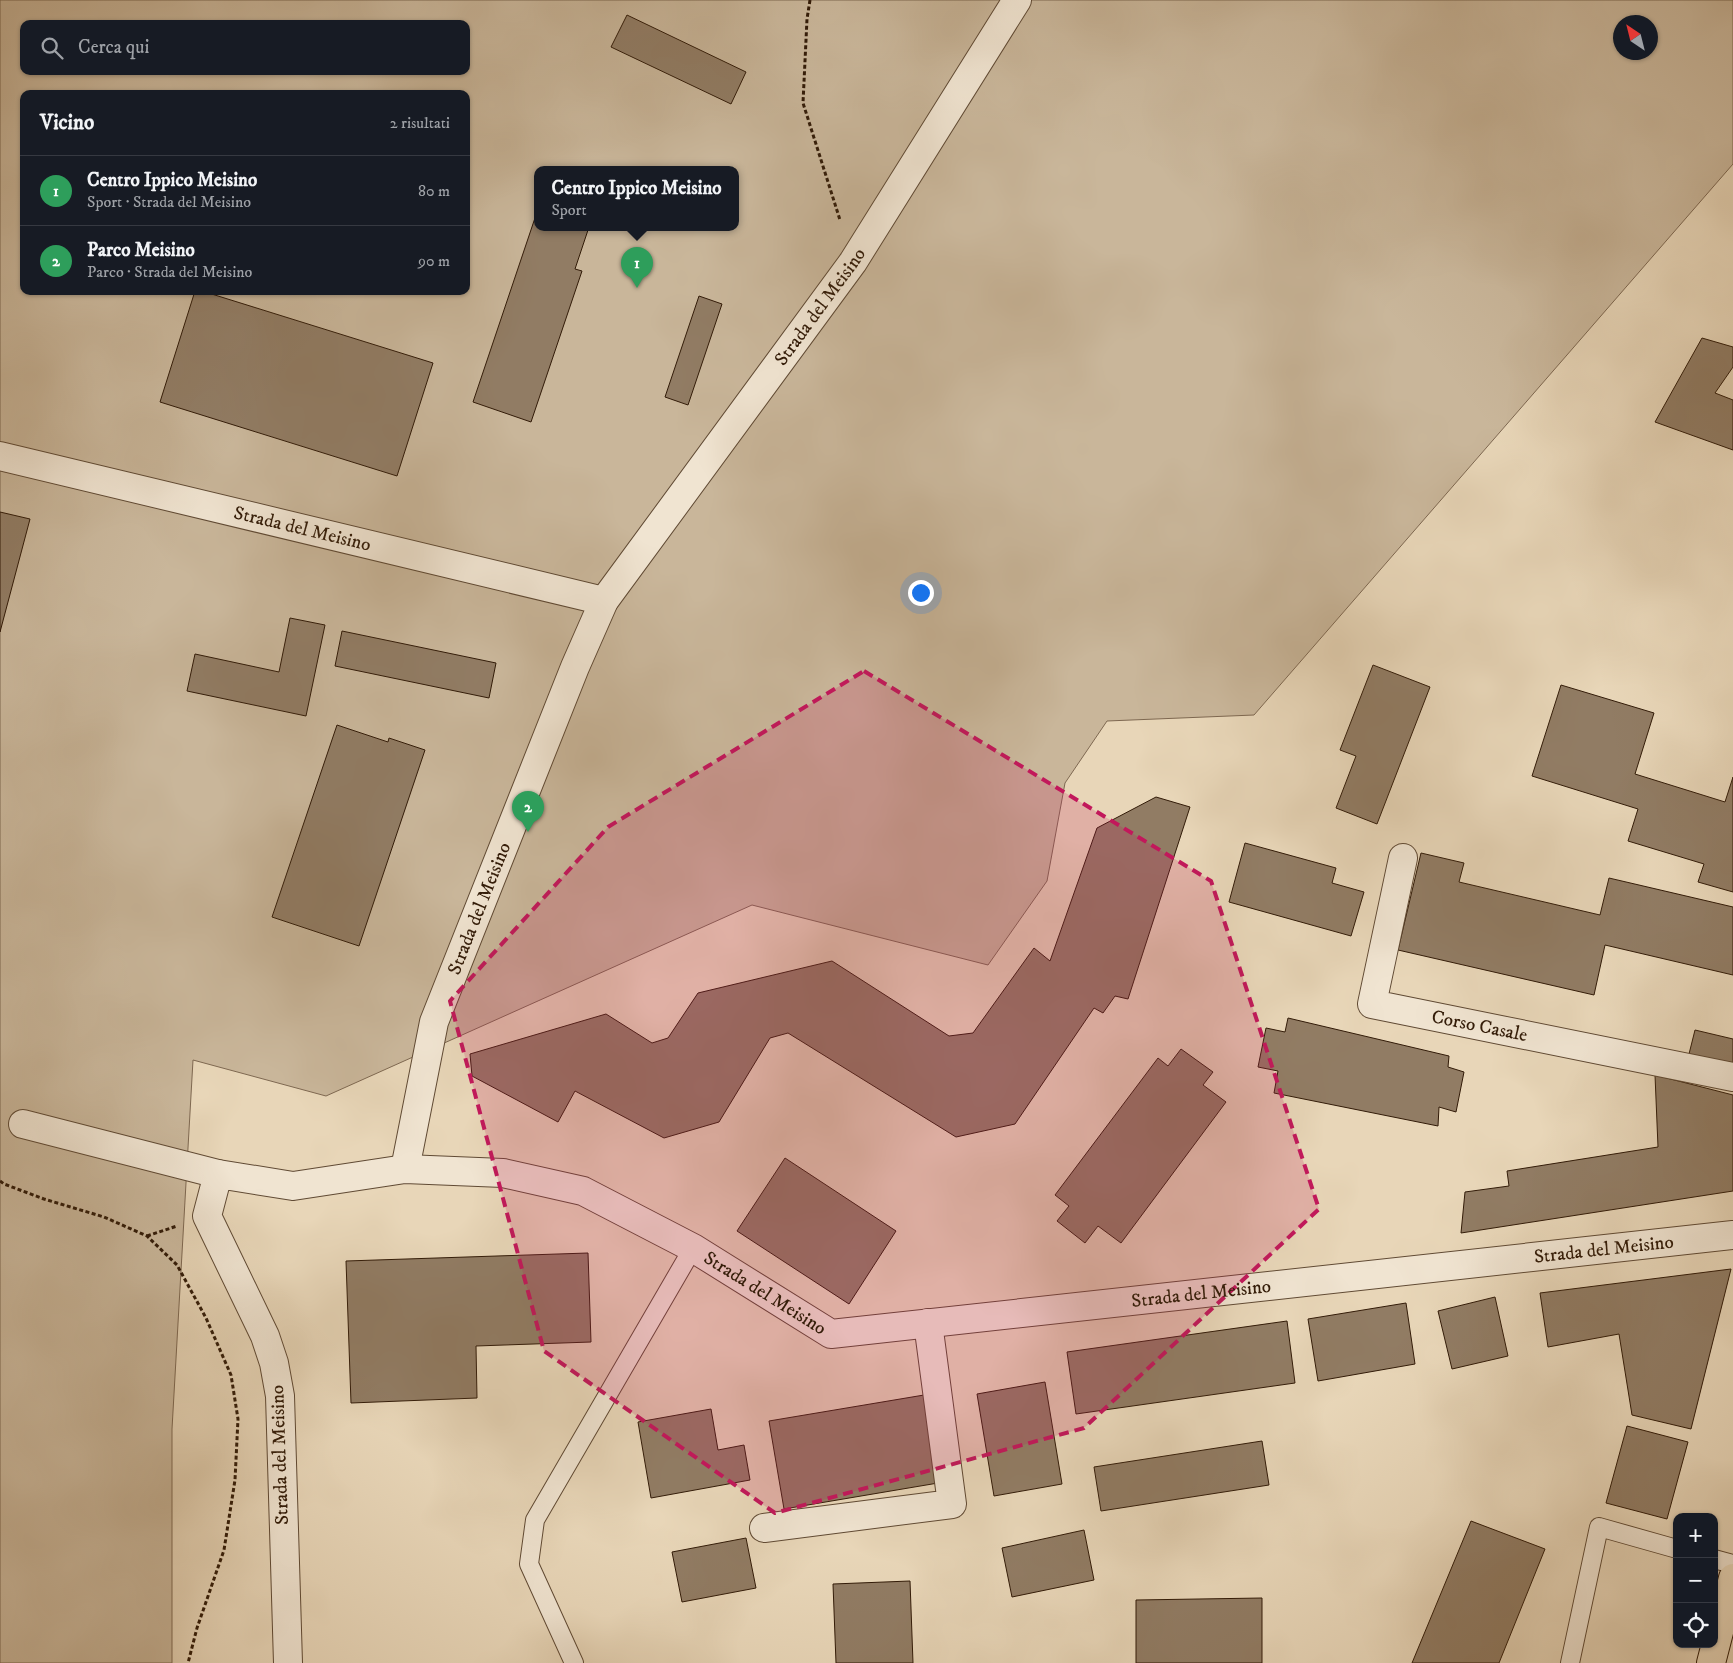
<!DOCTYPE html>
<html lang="it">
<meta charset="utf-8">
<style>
:root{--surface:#171b24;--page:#20242c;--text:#f1f3f6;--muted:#9ea1a6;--line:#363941;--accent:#c59692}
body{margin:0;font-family:"IM FELL DW Pica",serif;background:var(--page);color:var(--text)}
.controls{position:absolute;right:15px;bottom:15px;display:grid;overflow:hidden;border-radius:10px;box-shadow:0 1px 4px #0004}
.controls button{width:45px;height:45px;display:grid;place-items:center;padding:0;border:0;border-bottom:1px solid var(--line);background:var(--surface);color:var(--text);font:25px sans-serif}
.compass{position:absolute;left:1613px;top:15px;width:45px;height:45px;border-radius:50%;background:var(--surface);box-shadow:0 1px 4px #0004;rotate:325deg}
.you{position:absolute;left:920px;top:592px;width:18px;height:18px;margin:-12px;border:4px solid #fff;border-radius:50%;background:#1a73e8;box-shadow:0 0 0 8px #1a73e833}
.badge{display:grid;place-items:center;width:32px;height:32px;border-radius:50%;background:var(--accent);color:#fff;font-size:16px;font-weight:700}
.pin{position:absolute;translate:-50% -41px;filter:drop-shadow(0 1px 2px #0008)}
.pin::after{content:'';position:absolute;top:26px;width:18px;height:15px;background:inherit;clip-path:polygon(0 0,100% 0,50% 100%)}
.popup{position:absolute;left:534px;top:166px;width:205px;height:65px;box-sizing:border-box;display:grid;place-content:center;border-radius:10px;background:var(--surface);filter:drop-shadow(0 1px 4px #0005);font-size:16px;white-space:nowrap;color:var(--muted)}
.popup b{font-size:19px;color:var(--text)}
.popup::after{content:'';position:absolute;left:50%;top:100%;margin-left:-10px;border:10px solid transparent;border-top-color:var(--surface)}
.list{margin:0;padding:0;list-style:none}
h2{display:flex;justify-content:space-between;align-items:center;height:65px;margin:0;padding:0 20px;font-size:21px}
h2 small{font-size:16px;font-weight:400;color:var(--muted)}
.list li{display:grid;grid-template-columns:32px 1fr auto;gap:15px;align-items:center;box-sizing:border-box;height:70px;padding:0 20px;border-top:1px solid var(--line)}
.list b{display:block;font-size:19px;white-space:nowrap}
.list p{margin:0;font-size:16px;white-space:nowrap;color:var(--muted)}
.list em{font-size:16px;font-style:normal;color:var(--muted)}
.icon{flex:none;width:28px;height:28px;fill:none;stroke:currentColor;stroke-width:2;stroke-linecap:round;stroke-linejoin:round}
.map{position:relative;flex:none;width:1733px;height:1663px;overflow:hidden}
.search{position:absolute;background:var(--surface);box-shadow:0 1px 4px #0004;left:20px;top:20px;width:450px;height:55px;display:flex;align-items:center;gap:12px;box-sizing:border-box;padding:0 18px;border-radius:10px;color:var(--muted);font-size:19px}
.panel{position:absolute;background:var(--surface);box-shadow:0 1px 4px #0004;left:20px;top:90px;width:450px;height:205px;border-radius:10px}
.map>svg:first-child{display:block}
.green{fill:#c9b69a;stroke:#7e6851;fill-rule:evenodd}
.building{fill:#917c64;stroke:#321b08}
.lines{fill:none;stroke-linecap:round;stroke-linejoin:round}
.service-casing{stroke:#604a34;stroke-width:20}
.minor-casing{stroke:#604a34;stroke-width:30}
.primary-casing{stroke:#321b08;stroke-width:30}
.path{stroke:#321b08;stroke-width:3;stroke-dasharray:4 2.5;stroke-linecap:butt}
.service{stroke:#f0e4d1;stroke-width:18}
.minor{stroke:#f0e4d1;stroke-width:28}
.primary{stroke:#e8d6b8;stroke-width:28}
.marked{fill:#c2185b;fill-opacity:0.2;stroke:#c2185b;stroke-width:4;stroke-dasharray:10 6;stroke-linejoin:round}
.labels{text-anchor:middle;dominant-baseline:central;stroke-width:4;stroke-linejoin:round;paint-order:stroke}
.street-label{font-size:19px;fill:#321b08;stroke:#f0e4d1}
</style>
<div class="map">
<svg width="1733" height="1663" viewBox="0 0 1733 1663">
<rect width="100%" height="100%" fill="#e8d6b8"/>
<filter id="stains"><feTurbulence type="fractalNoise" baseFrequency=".004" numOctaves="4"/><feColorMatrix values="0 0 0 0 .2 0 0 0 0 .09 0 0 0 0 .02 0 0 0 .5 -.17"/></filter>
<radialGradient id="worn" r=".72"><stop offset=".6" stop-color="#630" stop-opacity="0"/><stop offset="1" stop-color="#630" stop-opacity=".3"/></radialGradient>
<!-- green -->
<path class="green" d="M 0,0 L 1733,0 L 1733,164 L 1254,715 L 1107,721 L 1065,783 L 1047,881 L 988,965 L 752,905 L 326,1096 L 193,1060 L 172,1429 L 172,1663 L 0,1663 ZM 1620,22 L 1650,22 L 1650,52 L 1620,52 ZM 24,24 L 466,24 L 466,71 L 24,71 ZM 24,94 L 466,94 L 466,291 L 24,291 ZM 538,169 L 736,169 L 736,227 L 538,227 Z"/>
<!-- building -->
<g class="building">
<path d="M 627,15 L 746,72 L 731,104 L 611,47 Z"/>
<path d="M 538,209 L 538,227 L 589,227 L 575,269 L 582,271 L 531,422 L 473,402 Z"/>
<path d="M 195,291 L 202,291 L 433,363 L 397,476 L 160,402 Z"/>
<path d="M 699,296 L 722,304 L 688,405 L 665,397 Z"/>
<path d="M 1702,338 L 1733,347 L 1733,367 L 1715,393 L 1733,400 L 1733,450 L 1655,422 Z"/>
<path d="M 0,512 L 30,519 L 0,632 Z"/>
<path d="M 290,618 L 325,625 L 306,716 L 187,691 L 195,654 L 279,672 Z"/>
<path d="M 342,631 L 496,663 L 489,698 L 335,666 Z"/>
<path d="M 1373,665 L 1430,687 L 1377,824 L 1336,808 L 1356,756 L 1340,750 Z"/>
<path d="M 1561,685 L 1654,713 L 1635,774 L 1725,802 L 1733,777 L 1733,892 L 1698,882 L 1704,864 L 1628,841 L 1638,809 L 1532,776 Z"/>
<path d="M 337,725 L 388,742 L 389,738 L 425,750 L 359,946 L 272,917 Z"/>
<path d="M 1156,797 L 1190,807 L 1128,999 L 1115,996 L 1103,1013 L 1094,1008 L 1015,1124 L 956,1137 L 788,1033 L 770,1038 L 719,1122 L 664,1138 L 575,1091 L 558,1122 L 472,1076 L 470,1054 L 606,1014 L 652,1043 L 668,1038 L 698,993 L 832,961 L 949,1036 L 973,1033 L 1034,948 L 1050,961 L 1097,828 Z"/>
<path d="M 1245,843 L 1336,868 L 1332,883 L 1364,892 L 1351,936 L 1229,902 Z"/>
<path d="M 1421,853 L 1464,863 L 1459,882 L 1600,915 L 1609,878 L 1733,907 L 1733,975 L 1605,945 L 1594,995 L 1398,950 Z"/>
<path d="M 1288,1018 L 1449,1056 L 1448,1067 L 1464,1072 L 1456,1112 L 1439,1107 L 1438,1126 L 1274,1093 L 1278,1071 L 1258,1067 L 1266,1028 L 1285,1032 Z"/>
<path d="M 1695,1030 L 1733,1039 L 1733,1073 L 1687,1062 Z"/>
<path d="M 1181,1049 L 1213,1072 L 1203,1085 L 1226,1102 L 1121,1243 L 1098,1226 L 1085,1243 L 1057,1221 L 1069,1206 L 1055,1195 L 1158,1058 L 1168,1066 Z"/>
<path d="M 1655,1075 L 1733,1095 L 1733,1191 L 1461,1233 L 1465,1192 L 1509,1186 L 1507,1171 L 1658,1147 Z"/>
<path d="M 785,1158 L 896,1231 L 849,1304 L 737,1231 Z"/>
<path d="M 588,1253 L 591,1342 L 476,1346 L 477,1398 L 351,1403 L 346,1261 Z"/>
<path d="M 1731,1269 L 1691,1429 L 1632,1415 L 1619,1334 L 1548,1347 L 1540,1293 Z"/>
<path d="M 1495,1297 L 1508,1356 L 1452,1369 L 1438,1311 Z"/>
<path d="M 1406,1303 L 1415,1364 L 1318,1381 L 1308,1319 Z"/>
<path d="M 1287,1321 L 1295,1383 L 1076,1414 L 1067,1352 Z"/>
<path d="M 1045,1382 L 1062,1484 L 994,1496 L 977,1394 Z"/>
<path d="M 930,1394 L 944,1482 L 784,1509 L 769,1421 Z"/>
<path d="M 711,1409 L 718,1450 L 744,1445 L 750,1480 L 651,1498 L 638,1422 Z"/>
<path d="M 1627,1426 L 1688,1442 L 1667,1519 L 1606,1503 Z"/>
<path d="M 1262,1441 L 1269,1485 L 1101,1511 L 1094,1467 Z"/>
<path d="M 1471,1521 L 1545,1549 L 1499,1663 L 1412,1663 Z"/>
<path d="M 1084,1530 L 1094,1580 L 1012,1597 L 1002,1548 Z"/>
<path d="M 746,1538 L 756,1588 L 682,1602 L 672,1552 Z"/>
<path d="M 910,1581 L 913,1663 L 836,1663 L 833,1584 Z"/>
<path d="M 1262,1598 L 1262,1663 L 1136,1663 L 1136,1600 Z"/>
</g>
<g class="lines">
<!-- service casing -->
<g class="service-casing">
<g id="service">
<path d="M 1714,1559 L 1733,1564"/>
<path d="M 574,1663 L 529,1564 L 535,1520 L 693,1248"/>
<path d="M 1570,1663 L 1599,1527 L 1677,1549"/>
</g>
</g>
<!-- minor casing -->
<g class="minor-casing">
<g id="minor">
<path id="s1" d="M 0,456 L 604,601"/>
<path id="s2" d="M 1403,858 L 1372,1004 L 1733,1077"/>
<path d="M 23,1124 L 218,1174"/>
<path id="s3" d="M 405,1169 L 434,1022 L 575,667 L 604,601 L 853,262 L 1017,0"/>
<path d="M 764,1528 L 952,1504 L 928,1323"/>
<path id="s4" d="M 288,1663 L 280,1396 L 274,1363 L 265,1336 L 207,1216 L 218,1174 L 293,1186 L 405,1169 L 503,1173 L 583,1191 L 693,1248 L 831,1334 L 1733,1235"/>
</g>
</g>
<!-- primary casing -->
<g class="primary-casing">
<path id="primary" d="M 1711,1663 L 1733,1578"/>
</g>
<!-- path -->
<g class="path">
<path d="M 810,0 L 807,19 L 803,103 L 840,220"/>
<path d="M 0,1181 L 4,1184 L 44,1199 L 104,1217 L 147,1236 L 177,1265 L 206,1318 L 231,1375 L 238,1419 L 235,1480 L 224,1550 L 197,1628 L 188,1663"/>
<path d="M 147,1236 L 177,1226"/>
</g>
<!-- service -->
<use href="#service" class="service"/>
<!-- minor -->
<use href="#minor" class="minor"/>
<!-- primary -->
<use href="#primary" class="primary"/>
</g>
<!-- marked area -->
<path class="marked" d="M 864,671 L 1211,881 L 1319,1209 L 1084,1428 L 775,1513 L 544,1351 L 450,1001 L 608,827 Z"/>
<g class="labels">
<!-- street labels -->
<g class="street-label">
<text stroke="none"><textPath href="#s3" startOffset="969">Strada del Meisino</textPath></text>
<text stroke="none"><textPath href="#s1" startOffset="311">Strada del Meisino</textPath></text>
<text stroke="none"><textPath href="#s3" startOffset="272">Strada del Meisino</textPath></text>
<text stroke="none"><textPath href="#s2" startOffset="259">Corso Casale</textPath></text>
<text stroke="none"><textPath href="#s4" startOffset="1939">Strada del Meisino</textPath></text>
<text stroke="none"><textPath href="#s4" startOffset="1084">Strada del Meisino</textPath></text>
<text stroke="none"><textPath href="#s4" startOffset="1534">Strada del Meisino</textPath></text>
<text transform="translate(280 1455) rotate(-92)">Strada del Meisino</text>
</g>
</g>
<rect width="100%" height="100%" filter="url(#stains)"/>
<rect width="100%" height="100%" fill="url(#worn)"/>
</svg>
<div class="controls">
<button>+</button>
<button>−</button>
<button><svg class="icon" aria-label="locate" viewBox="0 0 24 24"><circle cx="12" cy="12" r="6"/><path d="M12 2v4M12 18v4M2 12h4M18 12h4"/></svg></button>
</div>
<svg class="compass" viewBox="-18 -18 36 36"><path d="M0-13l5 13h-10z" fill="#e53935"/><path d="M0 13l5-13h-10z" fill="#9ea1a6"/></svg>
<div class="you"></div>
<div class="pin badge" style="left:637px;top:288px;background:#2e9e5b">1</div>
<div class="popup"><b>Centro Ippico Meisino</b>Sport</div>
<div class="pin badge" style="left:528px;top:832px;background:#2e9e5b">2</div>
<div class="search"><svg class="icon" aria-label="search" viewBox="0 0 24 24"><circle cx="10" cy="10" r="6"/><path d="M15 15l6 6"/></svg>Cerca qui</div>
<section class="panel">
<h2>Vicino<small>2 risultati</small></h2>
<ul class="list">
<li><span class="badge" style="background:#2e9e5b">1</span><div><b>Centro Ippico Meisino</b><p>Sport · Strada del Meisino</p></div><em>80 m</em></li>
<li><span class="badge" style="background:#2e9e5b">2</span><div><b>Parco Meisino</b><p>Parco · Strada del Meisino</p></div><em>90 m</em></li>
</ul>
</section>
</div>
